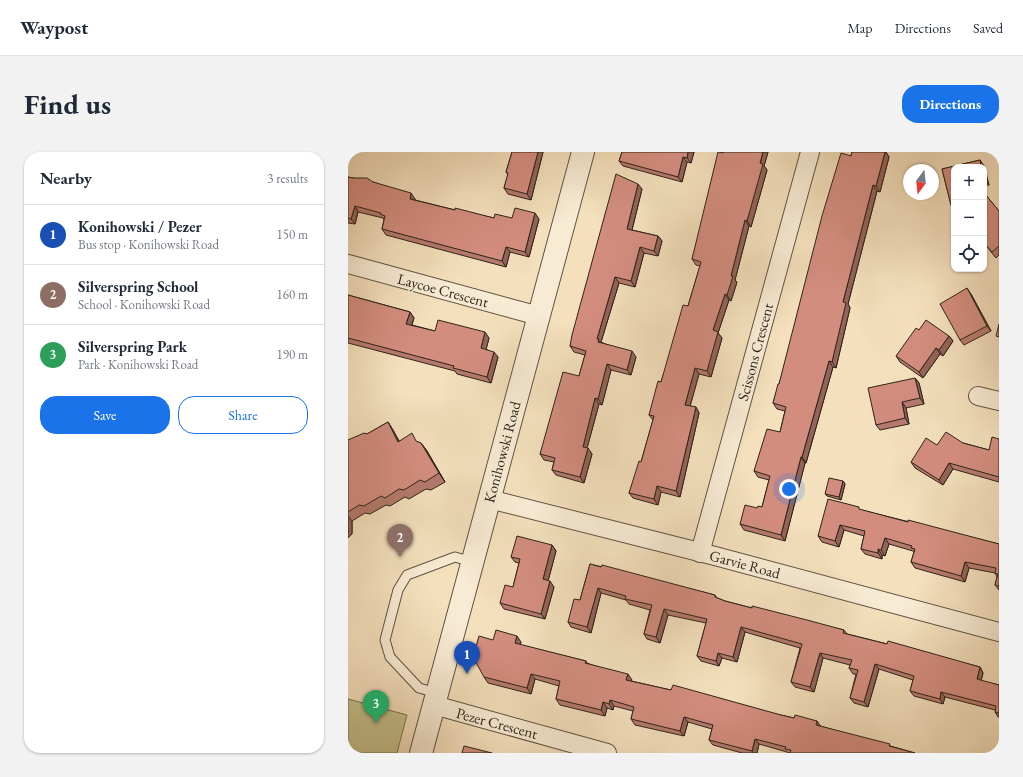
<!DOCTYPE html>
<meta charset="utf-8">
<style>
:root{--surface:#fff;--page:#f2f2f3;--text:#1f2937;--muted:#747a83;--line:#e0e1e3;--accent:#1a73e8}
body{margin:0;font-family:"EB Garamond",serif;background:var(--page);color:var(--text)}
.controls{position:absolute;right:12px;top:12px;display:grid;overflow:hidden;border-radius:8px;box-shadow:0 1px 3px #0004}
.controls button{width:36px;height:36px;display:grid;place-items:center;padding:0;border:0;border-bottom:1px solid var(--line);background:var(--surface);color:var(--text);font:20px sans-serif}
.compass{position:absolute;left:555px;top:12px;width:36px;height:36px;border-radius:50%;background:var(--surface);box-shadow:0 1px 3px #0004;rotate:195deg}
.you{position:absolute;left:441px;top:337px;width:14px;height:14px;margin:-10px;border:3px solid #fff;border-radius:50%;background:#1a73e8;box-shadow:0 0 0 6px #1a73e833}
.badge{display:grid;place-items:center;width:26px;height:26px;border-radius:50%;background:var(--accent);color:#fff;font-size:13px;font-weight:700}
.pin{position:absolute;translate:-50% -33px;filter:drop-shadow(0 1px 2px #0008)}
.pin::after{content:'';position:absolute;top:21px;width:14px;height:12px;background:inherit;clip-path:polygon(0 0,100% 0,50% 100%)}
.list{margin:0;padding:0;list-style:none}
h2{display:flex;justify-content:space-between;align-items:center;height:52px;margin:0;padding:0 16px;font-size:17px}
h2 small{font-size:13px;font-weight:400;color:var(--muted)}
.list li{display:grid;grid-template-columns:26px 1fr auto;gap:12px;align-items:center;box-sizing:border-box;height:60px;padding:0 16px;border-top:1px solid var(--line)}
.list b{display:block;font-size:15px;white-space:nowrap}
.list p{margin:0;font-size:13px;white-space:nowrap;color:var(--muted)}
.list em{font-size:13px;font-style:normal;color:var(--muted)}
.actions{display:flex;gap:8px;padding:12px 16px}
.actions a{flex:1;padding:9px 0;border:1px solid var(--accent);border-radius:16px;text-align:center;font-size:14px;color:var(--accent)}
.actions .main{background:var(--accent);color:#fff}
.icon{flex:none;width:22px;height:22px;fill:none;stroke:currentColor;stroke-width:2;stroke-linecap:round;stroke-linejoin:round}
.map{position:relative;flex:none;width:651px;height:601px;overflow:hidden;border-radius:16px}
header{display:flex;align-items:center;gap:24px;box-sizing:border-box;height:56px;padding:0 20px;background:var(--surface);border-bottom:1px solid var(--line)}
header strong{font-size:19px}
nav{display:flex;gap:22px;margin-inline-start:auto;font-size:14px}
.intro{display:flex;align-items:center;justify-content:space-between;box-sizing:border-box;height:96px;padding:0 24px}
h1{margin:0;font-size:28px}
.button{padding:10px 18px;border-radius:16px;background:var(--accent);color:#fff;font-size:14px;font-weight:700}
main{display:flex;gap:24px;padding:0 24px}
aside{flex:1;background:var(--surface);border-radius:16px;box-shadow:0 1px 3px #0004}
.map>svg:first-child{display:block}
.green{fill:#c4c08c;stroke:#787253}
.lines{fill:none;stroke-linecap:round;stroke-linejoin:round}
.service-casing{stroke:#5f5343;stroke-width:11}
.minor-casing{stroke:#5f5343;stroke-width:20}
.tertiary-casing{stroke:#5f5343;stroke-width:24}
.service{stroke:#f8ebd4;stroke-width:9}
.minor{stroke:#f8ebd4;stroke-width:18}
.tertiary{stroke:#f8ebd4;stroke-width:22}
.wall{fill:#b5796d;stroke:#2d241a}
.shaded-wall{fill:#946359;stroke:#2d241a}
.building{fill:#d38d7f;stroke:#2d241a}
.labels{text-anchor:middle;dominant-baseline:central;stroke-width:3;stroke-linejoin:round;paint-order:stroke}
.street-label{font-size:15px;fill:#2d241a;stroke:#f8ebd4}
</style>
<header>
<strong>Waypost</strong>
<nav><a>Map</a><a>Directions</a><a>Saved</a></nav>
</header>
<div class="intro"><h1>Find us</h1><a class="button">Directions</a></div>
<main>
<aside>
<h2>Nearby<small>3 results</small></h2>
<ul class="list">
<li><span class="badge" style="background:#1a4fb4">1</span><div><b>Konihowski / Pezer</b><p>Bus stop · Konihowski Road</p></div><em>150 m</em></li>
<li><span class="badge" style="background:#8d6e63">2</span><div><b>Silverspring School</b><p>School · Konihowski Road</p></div><em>160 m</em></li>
<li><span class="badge" style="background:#2e9e5b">3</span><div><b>Silverspring Park</b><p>Park · Konihowski Road</p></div><em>190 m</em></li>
</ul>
<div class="actions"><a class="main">Save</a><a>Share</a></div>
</aside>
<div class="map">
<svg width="651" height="601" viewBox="0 0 651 601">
<rect width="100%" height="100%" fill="#f4e0bd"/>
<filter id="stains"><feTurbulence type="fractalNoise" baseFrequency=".005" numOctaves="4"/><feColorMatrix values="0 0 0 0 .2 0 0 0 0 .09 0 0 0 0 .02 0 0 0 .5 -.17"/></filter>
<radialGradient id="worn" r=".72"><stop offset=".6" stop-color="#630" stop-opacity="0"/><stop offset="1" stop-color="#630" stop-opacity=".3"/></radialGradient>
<!-- green -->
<path class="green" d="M 0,547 L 59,563 L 49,601 L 0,601 Z"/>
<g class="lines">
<!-- service casing -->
<g class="service-casing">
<path id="service" d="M 89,541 L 71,536 L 42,505 L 37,488 L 50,438 L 59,423 L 107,405 L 124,410"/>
</g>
<!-- minor casing -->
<g class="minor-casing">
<g id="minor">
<path d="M 0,112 L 191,164"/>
<path d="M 630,244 L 651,249"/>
<path d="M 141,347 L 367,404 L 651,480"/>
<path d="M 352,401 L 462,0"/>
<path d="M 86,553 L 259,601"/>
</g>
</g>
<!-- tertiary casing -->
<g class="tertiary-casing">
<path id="tertiary" d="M 73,601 L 235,0"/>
</g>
<!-- service -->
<use href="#service" class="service"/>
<!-- minor -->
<use href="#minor" class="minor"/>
<!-- tertiary -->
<use href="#tertiary" class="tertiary"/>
</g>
<!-- wall -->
<g class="wall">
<path d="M 164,0 L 195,0 L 183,48 L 160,42 L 156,36 L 160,23 L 158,20 Z"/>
<path d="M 274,0 L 346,0 L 343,11 L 339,10 L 334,30 L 275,14 L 271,9 Z"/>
<path d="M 375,0 L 420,0 L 416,14 L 419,18 L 403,75 L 401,74 L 387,128 L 389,130 L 383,149 L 381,148 L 370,181 L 374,186 L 363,225 L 351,222 L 342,254 L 348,255 L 351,261 L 332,345 L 313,340 L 310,353 L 285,346 L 281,341 L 293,310 L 305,268 L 301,263 L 340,154 L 352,114 L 348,113 L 344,107 Z"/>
<path d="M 504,0 L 538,0 L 541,5 L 532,40 L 529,39 L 500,152 L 502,156 L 488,216 L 485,215 L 458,311 L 457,311 L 437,389 L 396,378 L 392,372 L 409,356 L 414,355 L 421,328 L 410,325 L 406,319 L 432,280 L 437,259 L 429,257 L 425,251 L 431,232 Z"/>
<path d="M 632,8 L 636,15 L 606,15 L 606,58 L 603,53 L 594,17 Z"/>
<path d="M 636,15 L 641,33 L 636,34 Z"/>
<path d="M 0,25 L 25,30 L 67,47 L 67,48 L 107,58 L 146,66 L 191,67 L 181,105 L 162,100 L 158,115 L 38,83 L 34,77 L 36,68 L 35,66 L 10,60 L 7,72 L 0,71 Z"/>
<path d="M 294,37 L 284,78 L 310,84 L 314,89 L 310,104 L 296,101 L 287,135 L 271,131 L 253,190 L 288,205 L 283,223 L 263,218 L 254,253 L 251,252 L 239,296 L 244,302 L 236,331 L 208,323 L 204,318 L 206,310 L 196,308 L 192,302 L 231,224 L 237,203 L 226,200 L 222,194 Z"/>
<path d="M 636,41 L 651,59 L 651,103 L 648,106 L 636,91 Z"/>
<path d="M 623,142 L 643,179 L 616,193 L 612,188 Z"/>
<path d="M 0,143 L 62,160 L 66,166 L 64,173 L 87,179 L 141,186 L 138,197 L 150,205 L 143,231 L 109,222 L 107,219 L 0,191 Z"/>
<path d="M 571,178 L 601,184 L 605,189 L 595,204 L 592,202 L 575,226 L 552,210 L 548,204 Z"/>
<path d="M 567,226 L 571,231 L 576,252 L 558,256 L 561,272 L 532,278 L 528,273 Z"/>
<path d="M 40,270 L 45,278 L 51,289 L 70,290 L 73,291 L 79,299 L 97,330 L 83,338 L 78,337 L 61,347 L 57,345 L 42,354 L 38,353 L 22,362 L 17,361 L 4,369 L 4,382 L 0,386 L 0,288 L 19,282 Z"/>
<path d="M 651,287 L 651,330 L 605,317 L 595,333 L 567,316 L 563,310 L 589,293 L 615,291 L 641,298 Z"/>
<path d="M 495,329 L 497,332 L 493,348 L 479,344 L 477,342 Z"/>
<path d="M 513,358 L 651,392 L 651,438 L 647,433 L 649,425 L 647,421 L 621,416 L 617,430 L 567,416 L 563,410 L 566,400 L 565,399 L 541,392 L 537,404 L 534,403 L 534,407 L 517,402 L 513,397 L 516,384 L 496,378 L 491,395 L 474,390 L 470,384 Z"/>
<path d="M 204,393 L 208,399 L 200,429 L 206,435 L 197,467 L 156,457 L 152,451 L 165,435 L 171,411 L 167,410 L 163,405 Z"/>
<path d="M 242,412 L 367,443 L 369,446 L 377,449 L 404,456 L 496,478 L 499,482 L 632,515 L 635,521 L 633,529 L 651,533 L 651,561 L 647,558 L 597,545 L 595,552 L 566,544 L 562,539 L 565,528 L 531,517 L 520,555 L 506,551 L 502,546 L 508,522 L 505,522 L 501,516 L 502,513 L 475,506 L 466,540 L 447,535 L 443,530 L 452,496 L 397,480 L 389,510 L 374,506 L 371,514 L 353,509 L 349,504 L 358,471 L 320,463 L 312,491 L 299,487 L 296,482 L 302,458 L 281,452 L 278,448 L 253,441 L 243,481 L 223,475 L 220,470 L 232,448 Z"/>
<path d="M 145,488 L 173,490 L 172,493 L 238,509 L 239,511 L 284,528 L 283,529 L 446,566 L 469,569 L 472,574 L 567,601 L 440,601 L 439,600 L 411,592 L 409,601 L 394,601 L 365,593 L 361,588 L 364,577 L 340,570 L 336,584 L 287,573 L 283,567 L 285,559 L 266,554 L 265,558 L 259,556 L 257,564 L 212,553 L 208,547 L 211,534 L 187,527 L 183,542 L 140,531 L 136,525 Z"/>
<path d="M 647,560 L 651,561 L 651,565 L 650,565 Z"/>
</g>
<!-- shaded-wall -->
<g class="shaded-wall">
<path d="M 190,0 L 195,0 L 183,48 L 179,42 Z"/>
<path d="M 340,0 L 346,0 L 343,11 L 339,6 Z"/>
<path d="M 415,0 L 420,0 L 416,14 L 419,18 L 403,75 L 399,69 Z"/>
<path d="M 537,0 L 538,0 L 541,5 L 532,40 L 528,34 Z"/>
<path d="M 335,5 L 339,10 L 334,30 L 330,25 Z"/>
<path d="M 632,8 L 636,14 L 636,15 L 633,15 Z"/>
<path d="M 636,15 L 641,33 L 637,28 Z"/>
<path d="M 290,32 L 294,37 L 283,82 L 279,77 Z"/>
<path d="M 525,33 L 529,39 L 500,152 L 502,156 L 488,216 L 484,210 L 495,150 Z"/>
<path d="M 63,41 L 67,47 L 66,52 L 62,47 Z"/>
<path d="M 7,54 L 10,60 L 7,72 L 3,67 Z"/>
<path d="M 187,61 L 191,67 L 181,105 L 177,100 Z"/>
<path d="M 397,68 L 401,74 L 387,128 L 389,130 L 383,149 L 379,143 L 383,124 Z"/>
<path d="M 310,84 L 314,89 L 310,104 L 306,99 Z"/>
<path d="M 158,95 L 162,100 L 158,115 L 154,109 Z"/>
<path d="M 292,95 L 296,101 L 287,135 L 283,129 Z"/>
<path d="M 267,125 L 271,131 L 253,190 L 250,190 L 249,187 Z"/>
<path d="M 619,136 L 623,142 L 643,179 L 639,174 Z"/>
<path d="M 377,142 L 381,148 L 370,181 L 374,186 L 363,225 L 359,219 L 365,178 Z"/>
<path d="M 62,160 L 66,166 L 62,178 L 58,172 Z"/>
<path d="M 137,180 L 141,186 L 137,202 L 133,196 Z"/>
<path d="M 601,184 L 605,189 L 595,204 L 591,198 Z"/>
<path d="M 588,196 L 592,202 L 575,226 L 571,220 Z"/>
<path d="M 284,199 L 288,205 L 283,223 L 279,218 Z"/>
<path d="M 146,200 L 150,205 L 143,231 L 139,225 Z"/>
<path d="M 481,209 L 485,215 L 458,311 L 454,305 Z"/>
<path d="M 259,212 L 263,218 L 254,253 L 250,247 Z"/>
<path d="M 347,216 L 351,222 L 341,258 L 337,253 Z"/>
<path d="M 567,226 L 571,231 L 576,252 L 572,246 Z"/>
<path d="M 247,246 L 251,252 L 238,300 L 235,295 Z"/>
<path d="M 554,250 L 558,256 L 561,272 L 557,266 Z"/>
<path d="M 348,255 L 351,261 L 332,345 L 328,339 Z"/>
<path d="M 40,270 L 45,278 L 56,298 L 50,290 Z"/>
<path d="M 73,291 L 79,299 L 97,330 L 91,321 Z"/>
<path d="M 240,296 L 244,302 L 236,331 L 232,325 Z"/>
<path d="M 453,305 L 457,311 L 437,389 L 433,383 Z"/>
<path d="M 601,311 L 605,317 L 595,333 L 591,328 Z"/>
<path d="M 495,329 L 497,332 L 493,348 L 491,345 Z"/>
<path d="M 309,334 L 313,340 L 310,353 L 306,347 Z"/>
<path d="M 0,364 L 4,369 L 4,382 L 0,386 Z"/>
<path d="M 492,373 L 496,378 L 491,395 L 487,389 Z"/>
<path d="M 537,386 L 541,392 L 537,404 L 533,398 Z"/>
<path d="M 204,393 L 208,399 L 199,433 L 195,427 Z"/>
<path d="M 530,397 L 534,403 L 534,407 L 530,401 Z"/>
<path d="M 617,410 L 621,416 L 617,430 L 613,424 Z"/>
<path d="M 202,429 L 206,435 L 197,467 L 193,462 Z"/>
<path d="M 250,436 L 253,441 L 243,481 L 239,475 Z"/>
<path d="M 316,457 L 320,463 L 312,491 L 308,485 Z"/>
<path d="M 393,475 L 397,480 L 389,510 L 385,505 Z"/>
<path d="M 169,484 L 173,490 L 171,497 L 167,491 Z"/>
<path d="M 370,501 L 374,506 L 371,514 L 368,509 Z"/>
<path d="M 472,501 L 475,506 L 466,540 L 462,535 Z"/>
<path d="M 527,512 L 531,517 L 520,555 L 516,550 Z"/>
<path d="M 632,515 L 635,521 L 632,533 L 629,527 Z"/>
<path d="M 183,522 L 187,527 L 183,542 L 179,536 Z"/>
<path d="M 280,522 L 284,528 L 282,533 L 278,528 Z"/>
<path d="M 593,540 L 597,545 L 595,552 L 592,547 Z"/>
<path d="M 262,548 L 266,554 L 265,558 L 261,552 Z"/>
<path d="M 255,550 L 259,556 L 257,564 L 253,558 Z"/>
<path d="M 336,565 L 340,570 L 336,584 L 332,579 Z"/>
<path d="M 469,569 L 473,575 L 468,573 Z"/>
<path d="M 407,587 L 411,592 L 409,601 L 405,601 L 404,599 Z"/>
</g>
<!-- building -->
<g class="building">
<path d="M 164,0 L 190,0 L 179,42 L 156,36 L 160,21 L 158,20 Z"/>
<path d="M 274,0 L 340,0 L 339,6 L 335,5 L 330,25 L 271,9 Z"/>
<path d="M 370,0 L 375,1 L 375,0 L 415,0 L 412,11 L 415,12 L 399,69 L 397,68 L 383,124 L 385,124 L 379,143 L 377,142 L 365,178 L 370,180 L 359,219 L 347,216 L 337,253 L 348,255 L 328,339 L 309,334 L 306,347 L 281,341 L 291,309 L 293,310 L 306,264 L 301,263 L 310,229 L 313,230 L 335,153 L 340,154 L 353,110 L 344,107 Z"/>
<path d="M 504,0 L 537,0 L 528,34 L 525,33 L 495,150 L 498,151 L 484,210 L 481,209 L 454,305 L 453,305 L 433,383 L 392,372 L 397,353 L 409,356 L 410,354 L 414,355 L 422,324 L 406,319 L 419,277 L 432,280 L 438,255 L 425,251 L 430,232 L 431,232 L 474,64 L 493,1 L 503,4 Z"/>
<path d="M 632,8 L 633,15 L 606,15 L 606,53 L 603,53 L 594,17 Z"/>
<path d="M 268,22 L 290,32 L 279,77 L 310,84 L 306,99 L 292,95 L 283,129 L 267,125 L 249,187 L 251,187 L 250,190 L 284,199 L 279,218 L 259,212 L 250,247 L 247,246 L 235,295 L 240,296 L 232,325 L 204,318 L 207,306 L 192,302 L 215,220 L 231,224 L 238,199 L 222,194 L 224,183 Z"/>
<path d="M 0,25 L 5,26 L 19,26 L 25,30 L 63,41 L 62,47 L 107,58 L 107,56 L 146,66 L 147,62 L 164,66 L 167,56 L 187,61 L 177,100 L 158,95 L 154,109 L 34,77 L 37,64 L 32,62 L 33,61 L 7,54 L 3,67 L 0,66 Z"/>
<path d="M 636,41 L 651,59 L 651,94 L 644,100 L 636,91 Z"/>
<path d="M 619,136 L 639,174 L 612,188 L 592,152 Z"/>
<path d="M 0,143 L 62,160 L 58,172 L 87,179 L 90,168 L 137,180 L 133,196 L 146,200 L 139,225 L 105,216 L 106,214 L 0,186 Z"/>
<path d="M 578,168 L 601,184 L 591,198 L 588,196 L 571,220 L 548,204 L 568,176 L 571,178 Z"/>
<path d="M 651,172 L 651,185 L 648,184 Z"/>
<path d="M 567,226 L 572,246 L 554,250 L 557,266 L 528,273 L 520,236 Z"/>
<path d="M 40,270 L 50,290 L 64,281 L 68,289 L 73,291 L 91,321 L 77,330 L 72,328 L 56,338 L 51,337 L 37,346 L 33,344 L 16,354 L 11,353 L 0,360 L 0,288 L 16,281 L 19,282 Z"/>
<path d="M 598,280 L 615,291 L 641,298 L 644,285 L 651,287 L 651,325 L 601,311 L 591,328 L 563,310 L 578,286 L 589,293 Z"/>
<path d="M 481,326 L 495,329 L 491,345 L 477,342 Z"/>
<path d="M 480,347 L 511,355 L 511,357 L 560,370 L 560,368 L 651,392 L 651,434 L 647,433 L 650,422 L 647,421 L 648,416 L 617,410 L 613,424 L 563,410 L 567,397 L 563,396 L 564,394 L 537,386 L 533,398 L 530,397 L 530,401 L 513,397 L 517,379 L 492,373 L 487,389 L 470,384 Z"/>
<path d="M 169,384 L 204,393 L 195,427 L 202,429 L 193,462 L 152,451 L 157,433 L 165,435 L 172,407 L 163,405 Z"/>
<path d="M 242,412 L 253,415 L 254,413 L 367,443 L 367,445 L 377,449 L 404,456 L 404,454 L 459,468 L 496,478 L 495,481 L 539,492 L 540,489 L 632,515 L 629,527 L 651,533 L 651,561 L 647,560 L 648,554 L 593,540 L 592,547 L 562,539 L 566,524 L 527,512 L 516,550 L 502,546 L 510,518 L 501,516 L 504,508 L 472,501 L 462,535 L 443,530 L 454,492 L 393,475 L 385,505 L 370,501 L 368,509 L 349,504 L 359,467 L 316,457 L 308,485 L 296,482 L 304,453 L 277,447 L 278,444 L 250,436 L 239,475 L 220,470 L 226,447 L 232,448 Z"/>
<path d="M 148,478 L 169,484 L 167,491 L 238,509 L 237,511 L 280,522 L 278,528 L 323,538 L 325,533 L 433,563 L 446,566 L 447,563 L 469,569 L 468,573 L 542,592 L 541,594 L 567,601 L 442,601 L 443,598 L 437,597 L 438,595 L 407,587 L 404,599 L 361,588 L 365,573 L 336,565 L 332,579 L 283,567 L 286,555 L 262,548 L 261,552 L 255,550 L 253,558 L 208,547 L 212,529 L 183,522 L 179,536 L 136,525 L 125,505 L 131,484 L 145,488 Z"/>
<path d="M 116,594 L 144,601 L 114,601 Z"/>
</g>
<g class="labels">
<!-- street labels -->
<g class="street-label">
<text transform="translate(95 138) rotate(15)">Laycoe Crescent</text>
<text transform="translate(407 200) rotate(-75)">Scissons Crescent</text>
<text transform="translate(154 300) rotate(-75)">Konihowski Road</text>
<text transform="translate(397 412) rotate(15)">Garvie Road</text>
<text transform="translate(149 571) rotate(15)">Pezer Crescent</text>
</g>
</g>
<rect width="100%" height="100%" filter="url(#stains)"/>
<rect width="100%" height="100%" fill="url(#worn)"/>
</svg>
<div class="controls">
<button>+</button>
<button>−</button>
<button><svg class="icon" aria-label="locate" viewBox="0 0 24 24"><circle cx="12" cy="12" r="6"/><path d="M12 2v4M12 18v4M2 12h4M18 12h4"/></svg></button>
</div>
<svg class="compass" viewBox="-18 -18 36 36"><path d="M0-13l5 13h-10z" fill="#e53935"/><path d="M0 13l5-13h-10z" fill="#747a83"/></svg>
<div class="you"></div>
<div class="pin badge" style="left:119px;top:522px;background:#1a4fb4">1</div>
<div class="pin badge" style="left:52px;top:405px;background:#8d6e63">2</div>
<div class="pin badge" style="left:28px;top:571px;background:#2e9e5b">3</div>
</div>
</main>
